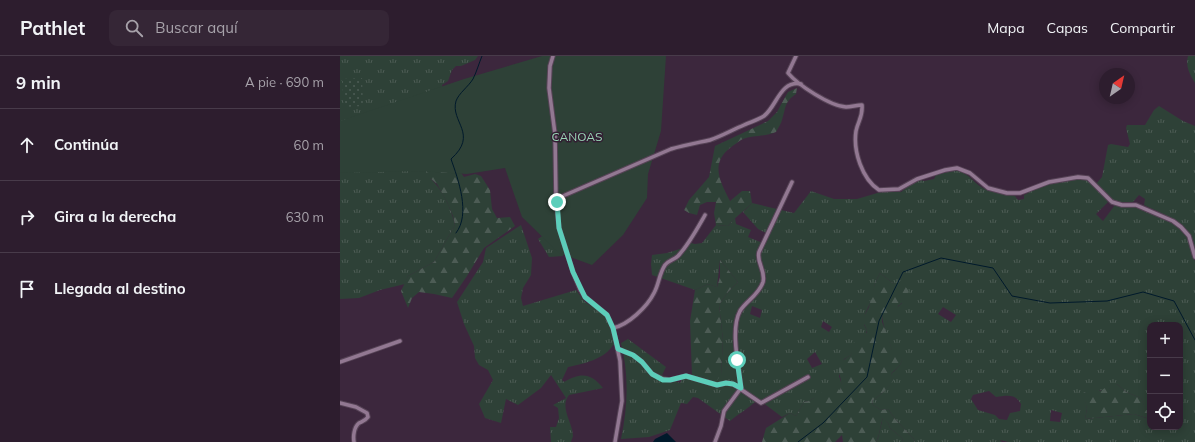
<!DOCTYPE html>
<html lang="es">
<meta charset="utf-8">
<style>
:root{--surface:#2d1d2e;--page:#352636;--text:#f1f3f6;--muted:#a7a2aa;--line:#483b4a}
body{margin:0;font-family:Mulish,sans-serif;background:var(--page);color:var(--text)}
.controls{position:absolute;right:12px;bottom:12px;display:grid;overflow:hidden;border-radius:8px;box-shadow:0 2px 10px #0003}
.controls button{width:36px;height:36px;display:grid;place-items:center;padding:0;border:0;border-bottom:1px solid var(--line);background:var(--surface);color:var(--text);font:20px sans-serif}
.compass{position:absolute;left:759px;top:12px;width:36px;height:36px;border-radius:50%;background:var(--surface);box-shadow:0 2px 10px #0003;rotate:34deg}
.stop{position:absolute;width:12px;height:12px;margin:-9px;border:3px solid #5cceba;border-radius:50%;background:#fff}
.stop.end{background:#5cceba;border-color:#fff;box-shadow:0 1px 4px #0008}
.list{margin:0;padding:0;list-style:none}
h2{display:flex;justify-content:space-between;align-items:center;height:52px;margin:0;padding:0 16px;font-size:17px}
h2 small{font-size:13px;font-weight:400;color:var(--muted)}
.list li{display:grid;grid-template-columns:26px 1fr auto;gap:12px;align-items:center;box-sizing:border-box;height:72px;padding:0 16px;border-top:1px solid var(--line)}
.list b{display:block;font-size:15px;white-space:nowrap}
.list em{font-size:13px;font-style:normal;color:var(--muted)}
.icon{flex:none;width:22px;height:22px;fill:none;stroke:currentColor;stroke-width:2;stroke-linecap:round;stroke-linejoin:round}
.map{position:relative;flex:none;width:855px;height:386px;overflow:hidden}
header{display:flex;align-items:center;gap:24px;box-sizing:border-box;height:56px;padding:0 20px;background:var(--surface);border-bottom:1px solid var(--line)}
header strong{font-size:19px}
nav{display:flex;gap:22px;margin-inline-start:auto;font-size:14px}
.search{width:280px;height:36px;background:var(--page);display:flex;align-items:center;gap:10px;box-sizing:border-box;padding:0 14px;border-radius:8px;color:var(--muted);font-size:15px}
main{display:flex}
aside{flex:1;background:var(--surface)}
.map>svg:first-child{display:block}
.grass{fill:url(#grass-tufts);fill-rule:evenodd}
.forest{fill:url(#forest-firs)}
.park{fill:#2e4137}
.garden{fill:url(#garden-dots)}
.water{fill:#00192b}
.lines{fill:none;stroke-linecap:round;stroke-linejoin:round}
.stream{stroke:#00192b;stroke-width:1}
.minor-casing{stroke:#564356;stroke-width:5.5}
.minor{stroke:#927892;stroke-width:3.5}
.route{stroke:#5cceba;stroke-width:5}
.labels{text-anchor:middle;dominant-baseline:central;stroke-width:3;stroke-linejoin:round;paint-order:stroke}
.park-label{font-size:12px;fill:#9ad8b7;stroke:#321d32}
</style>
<header>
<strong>Pathlet</strong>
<div class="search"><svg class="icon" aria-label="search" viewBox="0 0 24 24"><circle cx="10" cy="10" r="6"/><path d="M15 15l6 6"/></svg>Buscar aquí</div>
<nav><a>Mapa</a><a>Capas</a><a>Compartir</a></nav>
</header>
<main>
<aside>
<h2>9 min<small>A pie · 690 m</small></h2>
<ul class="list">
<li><svg class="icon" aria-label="ahead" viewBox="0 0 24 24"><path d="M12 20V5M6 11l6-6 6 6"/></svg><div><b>Continúa</b></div><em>60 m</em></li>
<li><svg class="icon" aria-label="right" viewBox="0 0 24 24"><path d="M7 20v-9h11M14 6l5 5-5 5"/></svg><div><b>Gira a la derecha</b></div><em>630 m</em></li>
<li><svg class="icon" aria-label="arrive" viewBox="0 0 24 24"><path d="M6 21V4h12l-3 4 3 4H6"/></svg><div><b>Llegada al destino</b></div></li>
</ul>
</aside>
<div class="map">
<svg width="855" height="386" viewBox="0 0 855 386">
<defs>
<pattern id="grass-tufts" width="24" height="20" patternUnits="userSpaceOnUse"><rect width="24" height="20" fill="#2e4137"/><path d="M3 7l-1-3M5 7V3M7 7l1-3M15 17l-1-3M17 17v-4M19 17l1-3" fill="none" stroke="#4d5c55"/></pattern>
<pattern id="forest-firs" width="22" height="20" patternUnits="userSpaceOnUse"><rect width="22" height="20" fill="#2e4137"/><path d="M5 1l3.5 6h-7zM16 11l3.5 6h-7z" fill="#4d5c55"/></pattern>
<pattern id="garden-dots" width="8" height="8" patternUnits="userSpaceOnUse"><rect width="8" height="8" fill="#2e4137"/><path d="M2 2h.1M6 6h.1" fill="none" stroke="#4d5c55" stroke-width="1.8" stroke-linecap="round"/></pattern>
</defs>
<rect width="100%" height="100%" fill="#3c273d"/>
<!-- grass -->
<g class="grass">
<path d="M 0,0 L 138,0 L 135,4 L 121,10 L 116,10 L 112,14 L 108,25 L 102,29 L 104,39 L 90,122 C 103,134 111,152 115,169 L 94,206 L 68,220 L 65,228 L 40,234 L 19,242 L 0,243 Z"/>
<path d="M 848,0 L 855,0 L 855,27 C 850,19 845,10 848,0 Z"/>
<path d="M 819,50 L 843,65 L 855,70 L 855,197 C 853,191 852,184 849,178 C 840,163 820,157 804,149 L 805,143 L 799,139 L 793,146 L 774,146 L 756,128 L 762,121 L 768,89 L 771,88 L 788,91 L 790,88 L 786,72 L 787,69 L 805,69 L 814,54 Z"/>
<path d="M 616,114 C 630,117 634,129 647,134 C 655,137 666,137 675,140 L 678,144 L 684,143 L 684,139 C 689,137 693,133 698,131 C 707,127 734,120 744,122 C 751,124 764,140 768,146 L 756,158 L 763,165 L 775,149 C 780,150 785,149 790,150 C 809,152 838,165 847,181 C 852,188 850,197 855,205 L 855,386 L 668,386 L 660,384 L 662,386 L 575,386 L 574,383 L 555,363 L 548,353 L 541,354 L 533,349 L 532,345 C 540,339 548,333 553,324 L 551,318 C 553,316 556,314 558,311 C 565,305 561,296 552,295 C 549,282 542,270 542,257 L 550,258 L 562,247 L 554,228 L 540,217 L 535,227 L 532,243 L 525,258 L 524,269 L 527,274 L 526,278 L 512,296 L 511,299 L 504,303 L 499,320 L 502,329 L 500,334 L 474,342 L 469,345 L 464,346 L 456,360 L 450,357 L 442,361 L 418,343 C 410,352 399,357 390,365 L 358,342 L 353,341 L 347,348 L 341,347 L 330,374 L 309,381 L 281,383 C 288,350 289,319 281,287 L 288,283 L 326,311 L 322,319 L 340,327 L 344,319 L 381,319 L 383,284 L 379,249 L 388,236 L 398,226 L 380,204 L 377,231 L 368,228 L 355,234 L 312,219 L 311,208 L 312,199 L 327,197 L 343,192 L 347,186 L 355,188 L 362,187 L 376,169 L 388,170 L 395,162 L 396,168 L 411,174 L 408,181 L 425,188 L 428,178 L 418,173 L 403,156 L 412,147 L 454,157 L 471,135 L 494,143 L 517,143 L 544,135 L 561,136 L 571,128 L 581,124 L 584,125 L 594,123 L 596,119 ZM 412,250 L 422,254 L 420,262 L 410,258 ZM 603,251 L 616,259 L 611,266 L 598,258 ZM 483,265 L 492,271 L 489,276 L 481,271 ZM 810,269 L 840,269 L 840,371 L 810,371 ZM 475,296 L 482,308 L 472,312 L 467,303 ZM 777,328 L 786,336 L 801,342 L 809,363 L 794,358 L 745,363 L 747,353 L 744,337 L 769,333 ZM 649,335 L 656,341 C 666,340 675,337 681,348 L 680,355 L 670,357 L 667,364 L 659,363 L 655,359 L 638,354 L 631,343 L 633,339 ZM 711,354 L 722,357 L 720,366 L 710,365 Z"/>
<path d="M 181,169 L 192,202 L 191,219 L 183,232 L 181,242 L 183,250 L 236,234 L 245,246 L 263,257 L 266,262 L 277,290 L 273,289 C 265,303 243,308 228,311 L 222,324 L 224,326 C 241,316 251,317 263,332 L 229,339 C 219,351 233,367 233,380 C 233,380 231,386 231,386 L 211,386 L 210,371 L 216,371 L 219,362 L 218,352 L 213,349 L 226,342 L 211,319 L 201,332 L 178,349 L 166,343 L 161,367 L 145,362 L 139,348 L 153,324 L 148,314 L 139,309 L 135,302 L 134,290 L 124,268 L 117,246 L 143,206 L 146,192 Z"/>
<path d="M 205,178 L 223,192 L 223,200 L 209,201 L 198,183 Z"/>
<path d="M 543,361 L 548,367 L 550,372 L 562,382 L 563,386 L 536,386 L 538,382 Z"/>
</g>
<!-- forest -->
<g class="forest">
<path d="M 457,32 L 456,38 C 444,46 446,52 442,64 C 441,68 438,72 436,76 C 425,81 412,79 403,83 C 399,85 394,89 390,92 C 370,108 380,125 390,145 L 402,135 L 410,135 L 412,147 C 404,155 395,161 388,170 L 376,169 L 374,157 L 376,146 L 367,146 L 360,149 L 357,159 L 349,157 L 344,154 L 349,144 L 369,121 L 375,90 L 428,65 L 437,56 L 444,43 L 448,36 Z"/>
<path d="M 86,110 L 117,111 L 124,121 L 135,118 L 141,120 L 150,134 L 152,153 L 157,162 L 170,161 L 175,170 L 144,192 L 127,220 L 112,242 L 94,238 L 79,236 L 72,242 L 68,252 L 61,235 L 68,220 L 94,206 L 115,169 L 113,160 L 107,146 L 97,128 L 90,122 Z"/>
<path d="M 380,204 L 398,226 L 388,236 L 379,249 L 383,284 L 381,319 L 375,327 L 352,320 L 350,265 L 355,234 L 368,228 L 377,231 L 380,221 Z"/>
<path d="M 540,217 L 554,228 L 559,225 L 569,234 C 566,241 564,246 558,250 L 556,258 L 542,258 L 542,266 L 548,280 L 552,294 L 555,293 C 569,304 559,310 551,318 L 554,324 C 548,333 540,339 532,345 L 533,349 L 541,354 L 548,353 L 555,363 L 574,383 L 575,386 L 563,386 L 562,382 L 550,372 L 548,367 L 543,362 C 540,369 540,379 536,386 L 503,386 L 502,379 L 495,386 L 422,386 L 426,372 L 450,357 L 456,360 L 464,346 C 474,345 482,334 493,330 L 500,334 C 506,320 488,311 511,299 C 513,289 514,277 527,277 L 527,274 L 522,264 L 529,251 L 535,227 Z"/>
<path d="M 777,328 L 786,336 L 801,342 L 810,363 L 794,358 L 745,363 L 747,353 L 743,337 L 748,335 L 757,333 L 760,335 L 765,332 L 769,333 L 772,329 Z"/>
</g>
<!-- park -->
<path class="park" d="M 202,0 L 326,0 L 321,75 L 308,118 L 307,142 L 283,179 L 252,209 L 219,197 L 182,161 L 165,112 L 127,118 L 79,115 L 0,117 L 0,65 L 124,23 Z"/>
<!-- garden -->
<path class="garden" d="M 22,22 L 23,50 L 4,51 L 2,23 Z"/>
<!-- water -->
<path class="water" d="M 327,377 L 336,386 L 313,386 L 315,383 Z"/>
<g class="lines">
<!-- stream -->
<g class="stream">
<path d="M 116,177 C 131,158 118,123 111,103 C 139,78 110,66 116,45 C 119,37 128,31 133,23 C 137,15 139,7 142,0"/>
<path d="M 458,386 L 483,367 L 527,321 L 539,265 L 563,216 L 601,202 L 653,212 L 672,240 L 710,247 L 767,245 L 803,236 L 834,245 L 855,284"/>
</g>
<!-- minor casing -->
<g class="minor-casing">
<g id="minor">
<path d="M 213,0 L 210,10 L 209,32 L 215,78 L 216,143 L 219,172 L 233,216 L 240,233 L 245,241 L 267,259 L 273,272 L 276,286 L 280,305 L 282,345 L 275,386"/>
<path d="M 456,0 L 448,17 C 458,29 490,50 506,51 C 511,51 517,49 522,49 C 523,61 518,65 516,75 C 513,95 522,123 539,134 L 559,133 L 577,123 L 605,114 L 617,112 L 630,117 L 648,132 L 667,137 L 680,137 L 709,126 L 738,121 L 748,122 L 772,146 L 782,149 L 796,149 L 833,165 L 841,171 L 849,180 L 855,201"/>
<path d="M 216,143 L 331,93 C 344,89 356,87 370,84 C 382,80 392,74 404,69 C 410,66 418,64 424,60 C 437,50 440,24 461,28"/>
<path d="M 273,272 C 288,269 307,251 314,237 C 319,228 319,218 325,209 C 329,204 334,204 338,200 C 349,188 357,173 365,159"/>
<path d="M 278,293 L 293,299 L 302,306 L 312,318 L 323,323 L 330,324 L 346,320 L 377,329 L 386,327 L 393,328 L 421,347 L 468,321"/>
<path d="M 0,306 L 60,285"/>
<path d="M 0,347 L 16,351 L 27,357 L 28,361 C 25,365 23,365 19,367 C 14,371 13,380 14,386"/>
<path d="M 375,386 L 381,370 L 384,355 L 401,332 C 399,312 390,273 400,255 C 406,245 419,239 423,226 C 426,215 416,206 419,196 L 452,126"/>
</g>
</g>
<!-- minor -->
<use href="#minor" class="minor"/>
</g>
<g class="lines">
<!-- route -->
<path class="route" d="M 217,146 L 219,172 L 233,216 L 245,241 L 267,259 L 273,272 L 278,293 L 293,299 L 302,306 L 312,318 L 323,324 L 330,324 L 346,320 L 377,329 L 386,327 L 393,328 L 401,332 L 397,304"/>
</g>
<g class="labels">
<!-- park labels -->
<g class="park-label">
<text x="237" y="80">CANOAS</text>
</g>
</g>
</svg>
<div class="controls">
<button>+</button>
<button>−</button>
<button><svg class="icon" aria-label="locate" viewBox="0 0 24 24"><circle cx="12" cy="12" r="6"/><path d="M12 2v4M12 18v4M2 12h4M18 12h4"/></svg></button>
</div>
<svg class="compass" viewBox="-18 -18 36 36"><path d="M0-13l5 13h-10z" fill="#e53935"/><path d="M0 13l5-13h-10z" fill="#a7a2aa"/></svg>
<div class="stop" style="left:397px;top:304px"></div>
<div class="stop end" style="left:217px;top:146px"></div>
</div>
</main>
